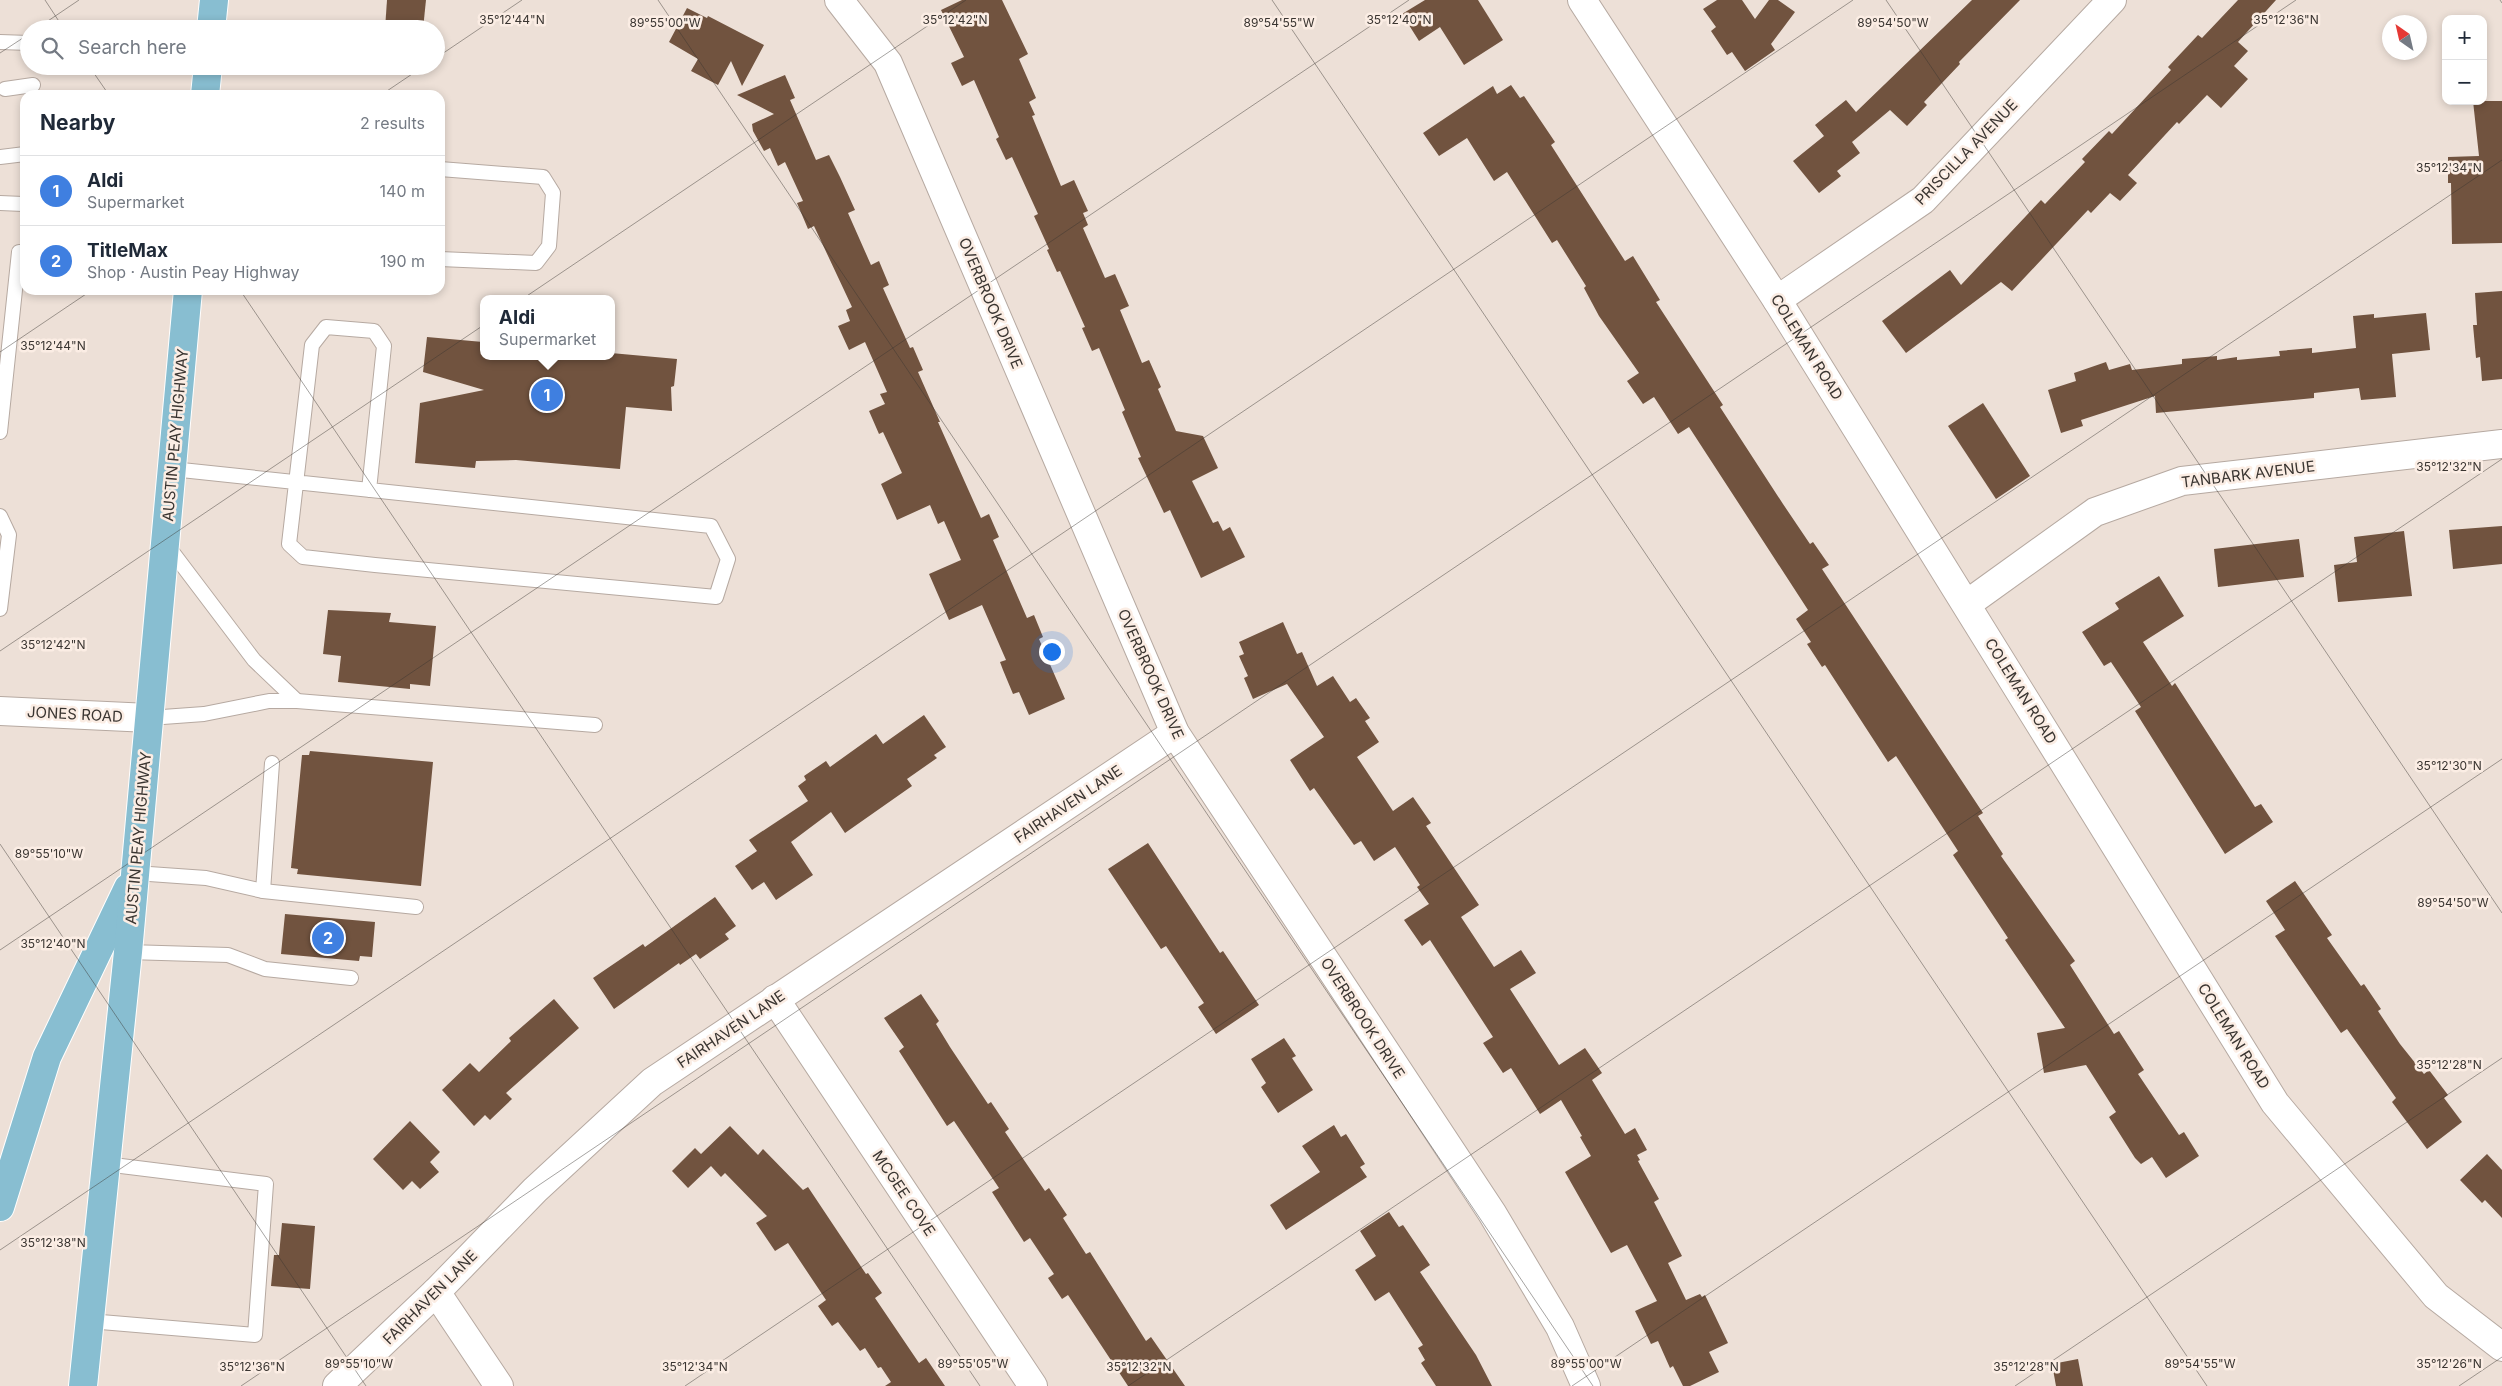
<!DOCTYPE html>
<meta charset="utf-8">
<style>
:root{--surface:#fff;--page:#f6f6f7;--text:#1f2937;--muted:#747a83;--line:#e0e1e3;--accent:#0b8043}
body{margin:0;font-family:Inter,sans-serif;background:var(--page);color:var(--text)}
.controls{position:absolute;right:15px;top:15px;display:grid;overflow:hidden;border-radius:10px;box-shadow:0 2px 8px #0003}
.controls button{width:45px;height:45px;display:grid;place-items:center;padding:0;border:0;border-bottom:1px solid var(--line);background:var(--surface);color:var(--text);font:25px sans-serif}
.compass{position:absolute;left:2382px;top:15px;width:45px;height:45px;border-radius:50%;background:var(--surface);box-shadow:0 2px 8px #0003;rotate:326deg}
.you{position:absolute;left:1051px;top:651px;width:18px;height:18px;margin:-12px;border:4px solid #fff;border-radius:50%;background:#1a73e8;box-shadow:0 0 0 8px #1a73e833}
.badge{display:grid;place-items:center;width:32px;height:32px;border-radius:50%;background:var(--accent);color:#fff;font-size:16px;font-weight:700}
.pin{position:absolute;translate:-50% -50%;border:2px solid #fff;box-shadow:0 1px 5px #0006}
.popup{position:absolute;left:480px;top:295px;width:135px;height:65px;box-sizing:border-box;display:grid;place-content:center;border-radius:10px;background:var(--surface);filter:drop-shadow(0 1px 4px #0005);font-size:16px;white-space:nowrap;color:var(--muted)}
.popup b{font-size:19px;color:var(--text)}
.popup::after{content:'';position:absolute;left:50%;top:100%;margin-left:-10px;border:10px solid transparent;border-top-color:var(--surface)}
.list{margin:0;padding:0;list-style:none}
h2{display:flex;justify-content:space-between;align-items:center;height:65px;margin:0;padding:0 20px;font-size:21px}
h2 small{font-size:16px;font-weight:400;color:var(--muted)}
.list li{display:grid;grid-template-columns:32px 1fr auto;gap:15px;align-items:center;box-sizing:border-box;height:70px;padding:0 20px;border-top:1px solid var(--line)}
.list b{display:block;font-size:19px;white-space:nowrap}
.list p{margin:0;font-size:16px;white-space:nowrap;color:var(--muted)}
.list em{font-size:16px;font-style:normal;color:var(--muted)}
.icon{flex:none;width:28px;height:28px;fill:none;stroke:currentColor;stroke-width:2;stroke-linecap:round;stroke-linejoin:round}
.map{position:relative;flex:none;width:2502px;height:1386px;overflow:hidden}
.search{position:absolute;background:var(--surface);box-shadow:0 2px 8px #0003;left:20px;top:20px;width:425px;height:55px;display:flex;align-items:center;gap:12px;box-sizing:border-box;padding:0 18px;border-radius:28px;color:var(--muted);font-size:19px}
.panel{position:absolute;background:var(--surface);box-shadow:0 2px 8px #0003;left:20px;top:90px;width:425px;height:205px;border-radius:15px}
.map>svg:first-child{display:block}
.building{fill:#71533f}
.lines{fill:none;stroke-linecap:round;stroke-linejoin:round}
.service-casing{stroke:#b6a9a1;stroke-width:16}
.minor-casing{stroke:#b6a9a1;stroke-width:30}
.secondary-casing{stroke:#b6a9a1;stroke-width:30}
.primary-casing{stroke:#fff;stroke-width:30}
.service{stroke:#fff;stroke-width:14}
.minor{stroke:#fff;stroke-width:28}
.secondary{stroke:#fff;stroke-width:28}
.primary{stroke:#88bed1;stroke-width:28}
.ticks{fill:none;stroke:#3a3531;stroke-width:1;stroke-opacity:0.45}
.labels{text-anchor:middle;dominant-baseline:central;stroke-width:5;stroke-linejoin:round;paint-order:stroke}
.street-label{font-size:15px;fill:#3a3531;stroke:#fbede4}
.ticks-label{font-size:12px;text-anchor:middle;fill:#3a3531;stroke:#fbede4;stroke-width:5;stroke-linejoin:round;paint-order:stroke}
</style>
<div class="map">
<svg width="2502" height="1386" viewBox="0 0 2502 1386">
<rect width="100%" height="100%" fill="#ede0d7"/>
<!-- building -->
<g class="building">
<path d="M 387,0 L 426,0 L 423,29 L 385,29 Z"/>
<path d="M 962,0 L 1002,0 L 1028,54 L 1019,59 L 1036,98 L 1029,102 L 1035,115 L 1032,116 L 1061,186 L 1074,180 L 1088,211 L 1083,213 L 1088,225 L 1083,228 L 1105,278 L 1115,274 L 1129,306 L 1120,310 L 1142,363 L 1149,360 L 1161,387 L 1158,389 L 1176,431 L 1203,436 L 1218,468 L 1192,481 L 1213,523 L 1218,521 L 1223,531 L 1230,527 L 1245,557 L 1201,578 L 1170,510 L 1164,513 L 1138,458 L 1141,457 L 1122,412 L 1125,410 L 1099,348 L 1092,351 L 1082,328 L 1085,327 L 1060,271 L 1057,272 L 1047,250 L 1049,249 L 1034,216 L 1038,214 L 1012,157 L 1006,160 L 996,139 L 999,137 L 974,80 L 962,86 L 951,63 L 964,57 L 941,10 Z"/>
<path d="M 1425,0 L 1478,0 L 1503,40 L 1464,65 L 1440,27 L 1419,41 L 1402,14 Z"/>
<path d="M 1717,0 L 1742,0 L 1755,19 L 1769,0 L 1778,0 L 1795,12 L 1771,44 L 1775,50 L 1745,71 L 1732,52 L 1727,55 L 1711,31 L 1716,27 L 1703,9 Z"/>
<path d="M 1972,0 L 2020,0 L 1959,62 L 1960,64 L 1924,102 L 1927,105 L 1907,126 L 1890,110 L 1852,142 L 1860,153 L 1837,171 L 1841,176 L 1819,193 L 1793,161 L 1824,136 L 1815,125 L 1846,100 L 1856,112 Z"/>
<path d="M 2238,0 L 2276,0 L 2238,42 L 2248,51 L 2234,66 L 2248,79 L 2221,108 L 2207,95 L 2179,124 L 2177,122 L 2128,175 L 2137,183 L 2120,201 L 2110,193 L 2091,213 L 2088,210 L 2012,291 L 2001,282 L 1906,353 L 1882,321 L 1950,270 L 1961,285 L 2041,200 L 2045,204 L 2085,162 L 2082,159 L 2109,131 L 2112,134 L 2171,70 L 2168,67 L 2198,35 L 2202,38 Z"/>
<path d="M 687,8 L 707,18 L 708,16 L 764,45 L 742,86 L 731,61 L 718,85 L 691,71 L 698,59 L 669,42 Z"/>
<path d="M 785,75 L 795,98 L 790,100 L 816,160 L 829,155 L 840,177 L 855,210 L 848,213 L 871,265 L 879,261 L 889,285 L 883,288 L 910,348 L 913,347 L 923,370 L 918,372 L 940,422 L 938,422 L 981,518 L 989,514 L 999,537 L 993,540 L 1027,618 L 1034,615 L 1043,637 L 1039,639 L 1065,699 L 1029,715 L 1019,692 L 1013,694 L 1003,670 L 1000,662 L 1006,660 L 982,605 L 949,620 L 929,574 L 961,560 L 944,521 L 938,524 L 930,505 L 897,520 L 881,484 L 902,473 L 883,432 L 879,434 L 869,411 L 885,404 L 880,394 L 887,392 L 865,342 L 849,350 L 838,326 L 850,321 L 846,310 L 852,307 L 814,226 L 808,229 L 797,203 L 803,201 L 785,162 L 778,166 L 770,148 L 764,151 L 753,131 L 752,124 L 774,114 L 737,95 Z"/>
<path d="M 1511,85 L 1520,98 L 1524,96 L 1555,142 L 1551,145 L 1625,261 L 1633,256 L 1660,300 L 1656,302 L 1723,405 L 1720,407 L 1783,504 L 1810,544 L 1813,542 L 1829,565 L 1822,569 L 1983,813 L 1978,816 L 2003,854 L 2001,856 L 2075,961 L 2070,965 L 2114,1034 L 2119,1031 L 2144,1070 L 2138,1074 L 2179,1135 L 2184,1132 L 2199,1156 L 2166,1178 L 2152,1157 L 2141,1164 L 2135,1158 L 2109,1117 L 2116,1112 L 2086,1065 L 2044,1073 L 2037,1033 L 2065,1028 L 2005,940 L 2008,938 L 1953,855 L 1958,851 L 1896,756 L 1888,762 L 1825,665 L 1822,667 L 1807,644 L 1811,642 L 1796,619 L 1808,610 L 1689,427 L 1678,434 L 1654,397 L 1643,404 L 1627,381 L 1639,373 L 1599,316 L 1584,288 L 1586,286 L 1557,240 L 1552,243 L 1507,172 L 1494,181 L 1467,138 L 1439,156 L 1423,133 L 1493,86 L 1497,94 Z"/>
<path d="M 2473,101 L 2502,101 L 2502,243 L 2452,244 L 2451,183 L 2448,183 L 2448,157 L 2479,156 Z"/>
<path d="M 2502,291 L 2502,379 L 2482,381 L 2480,357 L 2476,358 L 2473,325 L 2477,325 L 2475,293 Z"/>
<path d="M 2426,313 L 2430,350 L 2392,354 L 2396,397 L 2361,400 L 2359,388 L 2314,393 L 2314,398 L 2156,413 L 2155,396 L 2081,420 L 2083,426 L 2061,433 L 2048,390 L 2076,381 L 2074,373 L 2106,362 L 2109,370 L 2130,364 L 2132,370 L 2182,364 L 2182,359 L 2217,356 L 2217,360 L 2237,357 L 2237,360 L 2280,356 L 2279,351 L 2312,348 L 2312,353 L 2356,348 L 2353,316 L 2374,314 L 2374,318 Z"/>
<path d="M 427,337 L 483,342 L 483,356 L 611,356 L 611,353 L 677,359 L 674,386 L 671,387 L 672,411 L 626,407 L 620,469 L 516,460 L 476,461 L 475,468 L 415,463 L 420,403 L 484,390 L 423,372 Z"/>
<path d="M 1983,403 L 2030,476 L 1996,499 L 1948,426 Z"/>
<path d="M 2502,526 L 2502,564 L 2453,569 L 2449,530 Z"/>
<path d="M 2404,531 L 2412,596 L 2338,602 L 2334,565 L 2357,562 L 2354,537 Z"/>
<path d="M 2299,539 L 2304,577 L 2218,587 L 2214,549 Z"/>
<path d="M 2159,576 L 2184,616 L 2143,642 L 2172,686 L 2175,683 L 2255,807 L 2261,804 L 2273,822 L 2225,854 L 2135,711 L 2141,707 L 2111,662 L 2104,666 L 2082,632 L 2119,609 L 2115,603 Z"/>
<path d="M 328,610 L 391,613 L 389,622 L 436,626 L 430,686 L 410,684 L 410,689 L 338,682 L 341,656 L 323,654 Z"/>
<path d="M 1283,622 L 1297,654 L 1302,652 L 1317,686 L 1333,676 L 1350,702 L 1356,698 L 1370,718 L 1365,721 L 1379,742 L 1357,757 L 1393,811 L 1413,797 L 1431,823 L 1426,826 L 1479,905 L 1461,917 L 1494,967 L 1521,950 L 1536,973 L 1510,989 L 1559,1065 L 1585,1048 L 1602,1073 L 1592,1080 L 1625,1134 L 1635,1128 L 1647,1150 L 1637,1155 L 1640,1160 L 1638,1161 L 1659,1199 L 1654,1202 L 1682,1256 L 1668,1263 L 1686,1300 L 1700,1294 L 1702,1297 L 1705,1295 L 1728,1343 L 1709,1352 L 1719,1372 L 1690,1386 L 1683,1386 L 1673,1366 L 1670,1368 L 1658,1341 L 1651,1344 L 1635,1311 L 1657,1301 L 1627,1245 L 1611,1253 L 1565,1172 L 1591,1156 L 1580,1137 L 1582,1136 L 1561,1100 L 1540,1114 L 1511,1068 L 1503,1073 L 1483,1043 L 1493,1037 L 1430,940 L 1422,946 L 1404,920 L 1429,904 L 1417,887 L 1420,885 L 1395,847 L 1374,861 L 1361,841 L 1354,845 L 1314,788 L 1310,791 L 1290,760 L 1324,737 L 1287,684 L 1253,699 L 1244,678 L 1248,676 L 1239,656 L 1244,654 L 1239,642 Z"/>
<path d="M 924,715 L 946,747 L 934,755 L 937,758 L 907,779 L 912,786 L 845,833 L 831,812 L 791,842 L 813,875 L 776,900 L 764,882 L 752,890 L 735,866 L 757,851 L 749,840 L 808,801 L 798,786 L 806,780 L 804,776 L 826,761 L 830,767 L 876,734 L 883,744 Z"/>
<path d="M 310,751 L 433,762 L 421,886 L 297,874 L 298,869 L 291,868 L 302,755 L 309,755 Z"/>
<path d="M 1148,843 L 1220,953 L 1223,951 L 1259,1005 L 1216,1034 L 1198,1007 L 1204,1003 L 1166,946 L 1161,949 L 1108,869 Z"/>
<path d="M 2295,881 L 2332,935 L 2327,938 L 2361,986 L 2364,984 L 2381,1009 L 2378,1011 L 2400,1044 L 2424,1074 L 2429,1070 L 2448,1095 L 2444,1098 L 2462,1122 L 2427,1149 L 2392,1102 L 2396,1098 L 2347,1029 L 2341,1033 L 2275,936 L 2285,930 L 2266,901 Z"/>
<path d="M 715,897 L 736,926 L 725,934 L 729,939 L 700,959 L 696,954 L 680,965 L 679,963 L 614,1009 L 593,978 L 643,944 L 645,947 Z"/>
<path d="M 285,914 L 375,922 L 372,957 L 360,956 L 359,961 L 281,954 Z"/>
<path d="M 921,994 L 939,1021 L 936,1024 L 950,1047 L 988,1104 L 991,1102 L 1009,1129 L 1005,1132 L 1045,1191 L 1049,1188 L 1067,1215 L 1063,1218 L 1086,1254 L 1090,1252 L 1146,1341 L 1151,1337 L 1185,1386 L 1128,1386 L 1068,1295 L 1062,1299 L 1048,1278 L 1054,1274 L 1030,1238 L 1024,1242 L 992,1192 L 999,1188 L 954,1121 L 947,1126 L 899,1051 L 904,1047 L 884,1018 Z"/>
<path d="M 554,999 L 579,1028 L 506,1093 L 512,1099 L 490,1120 L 485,1115 L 474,1126 L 442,1090 L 470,1063 L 479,1072 L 511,1041 L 509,1038 Z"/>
<path d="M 1284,1038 L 1296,1056 L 1292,1058 L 1313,1090 L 1278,1113 L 1261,1087 L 1266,1083 L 1251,1059 Z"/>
<path d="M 410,1121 L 440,1152 L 430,1162 L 439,1172 L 420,1189 L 412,1181 L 403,1190 L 373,1159 Z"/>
<path d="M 1334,1125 L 1341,1137 L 1346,1134 L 1365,1164 L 1360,1167 L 1367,1177 L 1286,1230 L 1270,1205 L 1320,1172 L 1302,1146 Z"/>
<path d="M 730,1126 L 758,1155 L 763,1149 L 803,1190 L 808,1187 L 866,1274 L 868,1273 L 882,1293 L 875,1298 L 919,1363 L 926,1358 L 945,1386 L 885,1386 L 891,1382 L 881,1367 L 878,1368 L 865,1348 L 860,1351 L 838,1322 L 832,1326 L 818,1306 L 826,1300 L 788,1243 L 775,1251 L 756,1223 L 767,1216 L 725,1173 L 721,1177 L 711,1166 L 688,1188 L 672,1171 L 695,1148 L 701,1154 Z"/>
<path d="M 2487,1154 L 2502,1170 L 2502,1218 L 2485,1200 L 2482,1203 L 2460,1180 Z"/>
<path d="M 1389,1212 L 1399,1227 L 1403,1225 L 1430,1265 L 1420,1272 L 1476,1355 L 1492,1386 L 1436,1386 L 1421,1363 L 1425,1360 L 1418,1348 L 1423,1345 L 1389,1292 L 1375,1301 L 1355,1270 L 1376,1256 L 1360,1231 Z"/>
<path d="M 282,1223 L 315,1226 L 310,1289 L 271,1286 L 274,1255 L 279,1255 Z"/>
<path d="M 2078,1359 L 2083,1386 L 2056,1386 L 2052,1364 Z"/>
</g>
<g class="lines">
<!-- service casing -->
<g class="service-casing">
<g id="service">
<path d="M 0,42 L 29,43"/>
<path d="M 5,89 L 33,85"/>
<path d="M 0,157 L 25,154"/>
<path d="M 440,169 L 543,177 L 553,193 L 549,246 L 536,263 L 440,259"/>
<path d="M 0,203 L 23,204"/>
<path d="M 0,432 L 19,252"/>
<path d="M 172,469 L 711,526 L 728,559 L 716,597 L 375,565 L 303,557 L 289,544 L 312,345 L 326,327 L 374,331 L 384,346 L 369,490"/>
<path d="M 0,516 L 9,535 L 0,609"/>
<path d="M 167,545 L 254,660 L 297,701"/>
<path d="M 149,718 L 204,714 L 269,701 L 297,701 L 595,725"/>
<path d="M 135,873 L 206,878 L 263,891 L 416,907"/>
<path d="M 263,891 L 272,763"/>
<path d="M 128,952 L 228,955 L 265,969 L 351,978"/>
<path d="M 89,1321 L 255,1335 L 266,1184 L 105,1164"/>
</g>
</g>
<!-- minor casing -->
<g class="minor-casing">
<g id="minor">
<path d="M 839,0 L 888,63 L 1175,733 L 1492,1213 L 1560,1327 L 1586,1386"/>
<path d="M 1777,300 L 1923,200 L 2112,0"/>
<path d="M 1967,604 L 2095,512 L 2182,481 L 2502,444"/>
<path d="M 0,711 L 149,718"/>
<path d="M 775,999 L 1033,1386"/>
<path d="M 436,1292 L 499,1386"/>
<path d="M 337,1386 L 436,1292 L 535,1190 L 652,1082 L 1175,733"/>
</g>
</g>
<!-- secondary casing -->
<g class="secondary-casing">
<path id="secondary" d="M 1582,0 L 1777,300 L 2275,1103 L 2436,1296 L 2502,1347"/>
</g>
<!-- primary casing -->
<g class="primary-casing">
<g id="primary">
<path d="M 211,29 L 214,0"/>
<path d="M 205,95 L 208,66"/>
<path d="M 0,1207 L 47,1057 L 128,888"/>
<path d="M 83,1386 L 128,952 L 188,290"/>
</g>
</g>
<!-- service -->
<use href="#service" class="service"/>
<!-- minor -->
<use href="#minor" class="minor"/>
<!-- secondary -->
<use href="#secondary" class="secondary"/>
<!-- primary -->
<use href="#primary" class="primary"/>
</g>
<!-- ticks -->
<path class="ticks" d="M 45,0 L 64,29M 658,0 L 1593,1386M 1272,0 L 2207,1386M 1886,0 L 2502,913M 2500,0 L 2502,3M 36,29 L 79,0M 0,53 L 29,34M 436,58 L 522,0M 89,66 L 109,95M 381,95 L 424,66M 240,290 L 980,1386M 0,352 L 92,290M 0,651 L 966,0M 0,844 L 366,1386M 0,950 L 1409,0M 0,1250 L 1853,0M 241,1386 L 2296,0M 685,1386 L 2502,160M 1128,1386 L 2502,459M 1572,1386 L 2502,759M 2015,1386 L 2502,1058M 2459,1386 L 2502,1357"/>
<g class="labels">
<!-- street labels -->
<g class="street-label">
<text transform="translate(1966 152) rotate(-46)">PRISCILLA AVENUE</text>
<text transform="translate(991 303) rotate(67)">OVERBROOK DRIVE</text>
<text transform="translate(1807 347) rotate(58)">COLEMAN ROAD</text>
<text transform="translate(175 435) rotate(-85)">AUSTIN PEAY HIGHWAY</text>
<text transform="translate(2248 474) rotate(-7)">TANBARK AVENUE</text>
<text transform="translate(1151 674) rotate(66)">OVERBROOK DRIVE</text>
<text transform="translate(2021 691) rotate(58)">COLEMAN ROAD</text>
<text transform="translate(75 714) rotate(3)">JONES ROAD</text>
<text transform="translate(1068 804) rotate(-34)">FAIRHAVEN LANE</text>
<text transform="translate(138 838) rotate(-85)">AUSTIN PEAY HIGHWAY</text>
<text transform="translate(1363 1018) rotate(57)">OVERBROOK DRIVE</text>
<text transform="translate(731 1029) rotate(-34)">FAIRHAVEN LANE</text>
<text transform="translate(2234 1036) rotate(58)">COLEMAN ROAD</text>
<text transform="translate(904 1193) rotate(56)">MCGEE COVE</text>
<text transform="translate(430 1297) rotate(-45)">FAIRHAVEN LANE</text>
</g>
</g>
<g class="ticks-label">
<text x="512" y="24">35°12'44"N</text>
<text x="955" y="24">35°12'42"N</text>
<text x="1399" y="24">35°12'40"N</text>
<text x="2286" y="24">35°12'36"N</text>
<text x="665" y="27">89°55'00"W</text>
<text x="1279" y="27">89°54'55"W</text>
<text x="1893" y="27">89°54'50"W</text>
<text x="2449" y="172">35°12'34"N</text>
<text x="53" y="350">35°12'44"N</text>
<text x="2449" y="471">35°12'32"N</text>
<text x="53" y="649">35°12'42"N</text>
<text x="2449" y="770">35°12'30"N</text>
<text x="49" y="858">89°55'10"W</text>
<text x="2453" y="907">89°54'50"W</text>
<text x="53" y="948">35°12'40"N</text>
<text x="2449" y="1069">35°12'28"N</text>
<text x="53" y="1247">35°12'38"N</text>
<text x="359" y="1368">89°55'10"W</text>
<text x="973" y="1368">89°55'05"W</text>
<text x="1586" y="1368">89°55'00"W</text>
<text x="2200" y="1368">89°54'55"W</text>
<text x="2449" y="1368">35°12'26"N</text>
<text x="252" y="1371">35°12'36"N</text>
<text x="695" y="1371">35°12'34"N</text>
<text x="1139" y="1371">35°12'32"N</text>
<text x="2026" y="1371">35°12'28"N</text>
</g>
</svg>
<div class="controls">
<button>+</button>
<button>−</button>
</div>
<svg class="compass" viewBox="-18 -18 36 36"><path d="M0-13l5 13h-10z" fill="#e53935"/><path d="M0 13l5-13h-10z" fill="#747a83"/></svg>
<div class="you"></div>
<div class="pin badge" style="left:547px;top:395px;background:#3f7fe0">1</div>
<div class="popup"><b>Aldi</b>Supermarket</div>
<div class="pin badge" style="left:328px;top:938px;background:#3f7fe0">2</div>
<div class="search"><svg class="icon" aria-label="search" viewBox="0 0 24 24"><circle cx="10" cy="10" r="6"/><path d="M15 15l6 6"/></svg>Search here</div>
<section class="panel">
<h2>Nearby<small>2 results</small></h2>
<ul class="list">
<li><span class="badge" style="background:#3f7fe0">1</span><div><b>Aldi</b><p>Supermarket</p></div><em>140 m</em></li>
<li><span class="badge" style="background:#3f7fe0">2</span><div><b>TitleMax</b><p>Shop · Austin Peay Highway</p></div><em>190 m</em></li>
</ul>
</section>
</div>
